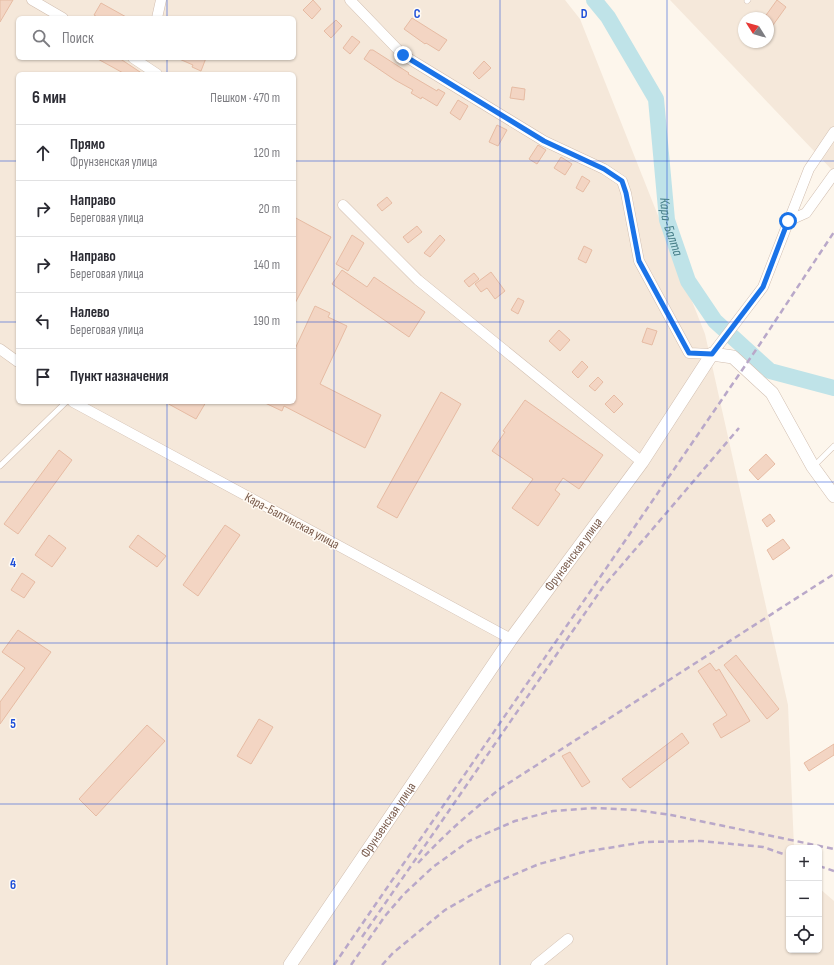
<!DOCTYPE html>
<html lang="ru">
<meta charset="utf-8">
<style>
:root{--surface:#fff;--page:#f7f7f7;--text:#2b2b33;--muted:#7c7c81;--line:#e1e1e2}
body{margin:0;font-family:"Sofia Sans Condensed",sans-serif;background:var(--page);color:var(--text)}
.controls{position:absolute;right:12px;bottom:12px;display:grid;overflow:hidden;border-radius:6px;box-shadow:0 1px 3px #0004}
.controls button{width:36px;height:36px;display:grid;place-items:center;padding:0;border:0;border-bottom:1px solid var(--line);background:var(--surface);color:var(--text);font:20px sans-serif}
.compass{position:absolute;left:738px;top:12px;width:36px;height:36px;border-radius:50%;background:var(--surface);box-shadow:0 1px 3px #0004;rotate:307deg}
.stop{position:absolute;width:12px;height:12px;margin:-9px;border:3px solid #1a73e8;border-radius:50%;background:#fff}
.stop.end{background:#1a73e8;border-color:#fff;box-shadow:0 1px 4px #0008}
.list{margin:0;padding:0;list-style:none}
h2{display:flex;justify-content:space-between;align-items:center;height:52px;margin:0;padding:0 16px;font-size:17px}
h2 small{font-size:13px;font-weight:400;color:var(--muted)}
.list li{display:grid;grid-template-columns:26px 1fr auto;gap:12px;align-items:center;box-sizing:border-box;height:56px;padding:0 16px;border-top:1px solid var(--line)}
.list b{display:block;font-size:15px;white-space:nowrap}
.list p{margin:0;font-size:13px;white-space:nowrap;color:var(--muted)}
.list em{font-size:13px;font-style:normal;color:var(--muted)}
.icon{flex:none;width:22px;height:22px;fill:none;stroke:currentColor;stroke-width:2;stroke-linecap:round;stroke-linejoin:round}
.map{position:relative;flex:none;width:834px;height:965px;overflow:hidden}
.search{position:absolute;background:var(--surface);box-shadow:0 1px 3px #0004;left:16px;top:16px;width:280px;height:44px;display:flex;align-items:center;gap:10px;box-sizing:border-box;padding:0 14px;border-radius:6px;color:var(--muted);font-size:15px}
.panel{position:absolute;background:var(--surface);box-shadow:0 1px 3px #0004;left:16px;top:72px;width:280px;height:332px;border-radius:6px}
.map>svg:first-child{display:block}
.residential{fill:#f5e8da;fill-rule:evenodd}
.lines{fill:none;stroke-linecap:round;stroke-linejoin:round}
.river{stroke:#bfe3e8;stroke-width:16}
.building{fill:#f3d5c3;stroke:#e6bba3}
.service-casing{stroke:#d1beb0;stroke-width:6}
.minor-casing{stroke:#d1beb0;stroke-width:11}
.tertiary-casing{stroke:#d1beb0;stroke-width:14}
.service{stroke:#fff;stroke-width:5}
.minor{stroke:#fff;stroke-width:10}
.tertiary{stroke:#fff;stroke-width:13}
.rail{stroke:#b9a8c9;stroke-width:2.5;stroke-dasharray:6 4;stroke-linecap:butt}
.route{stroke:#1a73e8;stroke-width:5}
.grid{fill:none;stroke:#1d4ed8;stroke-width:1;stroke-opacity:0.55}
.labels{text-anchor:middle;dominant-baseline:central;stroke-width:3;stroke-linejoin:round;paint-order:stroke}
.street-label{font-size:13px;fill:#7a5c4d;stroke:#fffaf3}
.water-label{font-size:14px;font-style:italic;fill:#437c86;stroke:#fffaf3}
.grid-label{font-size:13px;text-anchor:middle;font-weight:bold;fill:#1d4ed8;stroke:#fffaf3;stroke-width:3;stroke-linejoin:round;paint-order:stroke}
</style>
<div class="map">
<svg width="834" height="965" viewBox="0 0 834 965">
<rect width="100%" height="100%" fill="#fdf6ec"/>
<!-- residential -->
<g class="residential">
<path d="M 0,0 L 565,0 L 580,19 L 705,334 L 788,705 L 794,848 L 789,848 L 789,950 L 819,950 L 819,888 L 834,901 L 834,965 L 0,965 ZM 18,18 L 294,18 L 294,58 L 18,58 ZM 18,74 L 294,74 L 294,402 L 18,402 Z"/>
<path d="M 670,0 L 834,0 L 834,172 ZM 744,18 L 768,18 L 768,42 L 744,42 Z"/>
</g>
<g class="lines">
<!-- river -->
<path class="river" id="s1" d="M 594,0 L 608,17 L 656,99 L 667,220 L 688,281 L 715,321 L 770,371 L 834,388"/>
</g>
<!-- building -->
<g class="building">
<path d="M 0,0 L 13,0 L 0,22 Z"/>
<path d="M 313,0 L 321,9 L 312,19 L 303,10 Z"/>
<path d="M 777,0 L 786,7 L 768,32 L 768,18 L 764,18 Z"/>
<path d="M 101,3 L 128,18 L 99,18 L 94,15 Z"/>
<path d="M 412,18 L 447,40 L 439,51 L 426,43 L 425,44 L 404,29 Z"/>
<path d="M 336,20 L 342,26 L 331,38 L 324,31 Z"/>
<path d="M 352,36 L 360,42 L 350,54 L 343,48 Z"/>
<path d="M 370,50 L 373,50 L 409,73 L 408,74 L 437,91 L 438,89 L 445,93 L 437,106 L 422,97 L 421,99 L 411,93 L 413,90 L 395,80 L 364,59 Z"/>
<path d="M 96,58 L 119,58 L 143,74 L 125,74 Z"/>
<path d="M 177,58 L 206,58 L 201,71 L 192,67 L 193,65 Z"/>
<path d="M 484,61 L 491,68 L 479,79 L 473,73 Z"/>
<path d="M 512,87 L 525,89 L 524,100 L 510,98 Z"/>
<path d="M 458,100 L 468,106 L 460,120 L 450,113 Z"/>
<path d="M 497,125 L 507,130 L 498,146 L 489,142 Z"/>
<path d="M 538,145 L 546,150 L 537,164 L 529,159 Z"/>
<path d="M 561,157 L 572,164 L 565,175 L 554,168 Z"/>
<path d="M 582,176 L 590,181 L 583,192 L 576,188 Z"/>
<path d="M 387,197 L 392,203 L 382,211 L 377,205 Z"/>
<path d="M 294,217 L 331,237 L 294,305 Z"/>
<path d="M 417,226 L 422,232 L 408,243 L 403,237 Z"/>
<path d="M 352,235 L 364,243 L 348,271 L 336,264 Z"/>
<path d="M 440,235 L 445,240 L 430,257 L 424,253 Z"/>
<path d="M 584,246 L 592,250 L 586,263 L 578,259 Z"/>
<path d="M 342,270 L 367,287 L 374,277 L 425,312 L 409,337 L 332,284 Z"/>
<path d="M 491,272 L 505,291 L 495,299 L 487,288 L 481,292 L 475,284 Z"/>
<path d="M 474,273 L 479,279 L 469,287 L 464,281 Z"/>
<path d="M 518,298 L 524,301 L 518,314 L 511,310 Z"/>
<path d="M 315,306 L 330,313 L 328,317 L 347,326 L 320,384 L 381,415 L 365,448 L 284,406 L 282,411 L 263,402 L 294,402 L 294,351 Z"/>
<path d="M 647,328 L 657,331 L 652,345 L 642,342 Z"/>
<path d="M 559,330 L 570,340 L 560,351 L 549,341 Z"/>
<path d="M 582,361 L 588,367 L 578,378 L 572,372 Z"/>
<path d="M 598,377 L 603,382 L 595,391 L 589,386 Z"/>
<path d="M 441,392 L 461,404 L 397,518 L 377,507 Z"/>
<path d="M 614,395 L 623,404 L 614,413 L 605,404 Z"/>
<path d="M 525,400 L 603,455 L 579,489 L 563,478 L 555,490 L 560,494 L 538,526 L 512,508 L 533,479 L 492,451 L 505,432 L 503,431 Z"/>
<path d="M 165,402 L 206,402 L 196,419 Z"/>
<path d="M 59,450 L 72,460 L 18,534 L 4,524 Z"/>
<path d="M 766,454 L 775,464 L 758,480 L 749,470 Z"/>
<path d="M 770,514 L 775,521 L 767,527 L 762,520 Z"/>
<path d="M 225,525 L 240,535 L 198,596 L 183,585 Z"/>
<path d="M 49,535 L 66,548 L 52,567 L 35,555 Z"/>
<path d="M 138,535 L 166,556 L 157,567 L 129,547 Z"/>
<path d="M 783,539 L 790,548 L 773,560 L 767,550 Z"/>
<path d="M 22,573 L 35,582 L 24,598 L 11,590 Z"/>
<path d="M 18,630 L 51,652 L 0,724 L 0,702 L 25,668 L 2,652 Z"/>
<path d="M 736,655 L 779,709 L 767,719 L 724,665 Z"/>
<path d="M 710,663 L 716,671 L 719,669 L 750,721 L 721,738 L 713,724 L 727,715 L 698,671 Z"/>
<path d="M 259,719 L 273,727 L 251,764 L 237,756 Z"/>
<path d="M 147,725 L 165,741 L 96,816 L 79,799 Z"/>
<path d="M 682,733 L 689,743 L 630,788 L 622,779 Z"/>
<path d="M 834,744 L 834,755 L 809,771 L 804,763 Z"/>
<path d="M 570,752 L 590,782 L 582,787 L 562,756 Z"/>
</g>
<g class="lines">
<!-- service casing -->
<g class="service-casing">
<g id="service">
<path d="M 747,1 L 748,0"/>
<path d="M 0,466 L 66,402"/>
<path d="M 814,466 L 834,446"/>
</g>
</g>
<!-- minor casing -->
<g class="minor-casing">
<g id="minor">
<path d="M 32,0 L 63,18"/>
<path d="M 350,0 L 403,55 L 544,141 L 604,169 L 622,181 L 626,193 L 639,261 L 689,353 L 712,354 L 763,287 L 809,169 L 834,132"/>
<path d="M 157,18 L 161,0"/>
<path d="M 133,58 L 157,74"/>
<path d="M 343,205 L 418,280 L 642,462"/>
<path d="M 788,221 L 806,213 L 834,174"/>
<path d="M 0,349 L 18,362"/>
<path d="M 73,402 L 511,639"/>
<path d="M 536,965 L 568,939"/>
</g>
</g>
<!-- tertiary casing -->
<g class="tertiary-casing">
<g id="tertiary">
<path id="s2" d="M 290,965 L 511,639 L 642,462 L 712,354 L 733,357 L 772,393 L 813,467 L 834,496"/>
</g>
</g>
<!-- service -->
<use href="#service" class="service"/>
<!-- minor -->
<use href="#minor" class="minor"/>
<!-- tertiary -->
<use href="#tertiary" class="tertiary"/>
<!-- rail -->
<g class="rail">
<path d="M 418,863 C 444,835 471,811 501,788 L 834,574"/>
<path d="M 819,866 L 834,871"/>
<path d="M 362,937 L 603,587 L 739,428"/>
<path d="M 334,965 L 760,344 L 834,232"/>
<path d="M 351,965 L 385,916 L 404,894 L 433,867 L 469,841 L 515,821 L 553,811 L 594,808 L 636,810 L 671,815 L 834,849"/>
<path d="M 382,965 L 393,953 L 445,910 L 487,886 L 539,864 L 584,852 L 644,842 L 701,841 L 763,847 L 789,856"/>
</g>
</g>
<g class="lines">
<!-- route -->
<path class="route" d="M 403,55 L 544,141 L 604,169 L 622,181 L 626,193 L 639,261 L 689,353 L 712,354 L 763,287 L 788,221"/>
</g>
<!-- grid -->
<path class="grid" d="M 167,0 L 167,18M 334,0 L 334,965M 500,0 L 500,965M 667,0 L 667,965M 167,58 L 167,74M 0,161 L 18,161M 294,161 L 834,161M 0,322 L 18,322M 294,322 L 834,322M 167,402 L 167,965M 0,482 L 834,482M 0,643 L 834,643M 0,804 L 834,804"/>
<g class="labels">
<!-- street labels -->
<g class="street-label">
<text transform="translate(292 521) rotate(28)">Кара-Балтинская улица</text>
<text stroke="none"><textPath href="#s2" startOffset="499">Фрунзенская улица</textPath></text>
<text stroke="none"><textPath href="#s2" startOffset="175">Фрунзенская улица</textPath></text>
</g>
<!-- water labels -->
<g class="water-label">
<text stroke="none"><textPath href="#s1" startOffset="246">Кара-Балта</textPath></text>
</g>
</g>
<g class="grid-label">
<text x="417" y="18">C</text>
<text x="584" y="18">D</text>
<text x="13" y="567">4</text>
<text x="13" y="728">5</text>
<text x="13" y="889">6</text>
</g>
</svg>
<div class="controls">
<button>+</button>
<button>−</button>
<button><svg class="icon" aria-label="locate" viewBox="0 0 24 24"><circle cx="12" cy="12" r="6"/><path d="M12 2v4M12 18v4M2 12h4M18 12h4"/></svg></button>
</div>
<svg class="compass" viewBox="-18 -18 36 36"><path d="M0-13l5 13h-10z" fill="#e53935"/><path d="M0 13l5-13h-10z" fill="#7c7c81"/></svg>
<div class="stop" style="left:788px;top:221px"></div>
<div class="stop end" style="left:403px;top:55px"></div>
<div class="search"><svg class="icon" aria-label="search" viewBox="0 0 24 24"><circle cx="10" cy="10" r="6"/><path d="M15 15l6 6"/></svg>Поиск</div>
<section class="panel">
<h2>6 мин<small>Пешком · 470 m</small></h2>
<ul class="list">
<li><svg class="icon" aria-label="ahead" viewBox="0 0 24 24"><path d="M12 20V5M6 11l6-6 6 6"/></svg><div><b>Прямо</b><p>Фрунзенская улица</p></div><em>120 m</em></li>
<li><svg class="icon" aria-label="right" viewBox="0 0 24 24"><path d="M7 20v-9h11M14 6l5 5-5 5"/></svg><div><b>Направо</b><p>Береговая улица</p></div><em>20 m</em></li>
<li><svg class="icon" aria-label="right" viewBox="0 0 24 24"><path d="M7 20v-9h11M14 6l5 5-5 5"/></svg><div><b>Направо</b><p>Береговая улица</p></div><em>140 m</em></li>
<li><svg class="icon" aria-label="left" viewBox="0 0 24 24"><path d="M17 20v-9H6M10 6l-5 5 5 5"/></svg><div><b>Налево</b><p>Береговая улица</p></div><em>190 m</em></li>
<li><svg class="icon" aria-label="arrive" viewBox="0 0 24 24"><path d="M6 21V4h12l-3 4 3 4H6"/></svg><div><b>Пункт назначения</b></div></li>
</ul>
</section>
</div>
